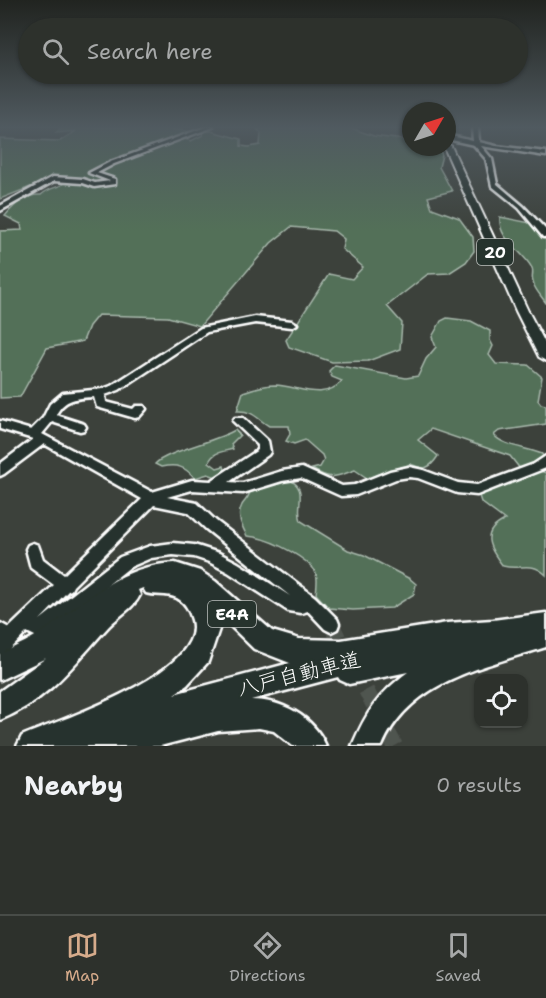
<!DOCTYPE html>
<meta charset="utf-8">
<style>
:root{--surface:#2d312c;--page:#353934;--text:#f1f3f6;--muted:#a7a9a9;--line:#484c48;--accent:#d6ab8b}
body{margin:0;font-family:"Shantell Sans","Klee One",sans-serif;background:var(--page);color:var(--text)}
.controls{position:absolute;right:18px;bottom:18px;display:grid;overflow:hidden;border-radius:12px;box-shadow:0 2px 4px #0004}
.controls button{width:54px;height:54px;display:grid;place-items:center;padding:0;border:0;border-bottom:2px solid var(--line);background:var(--surface);color:var(--text);font:30px sans-serif}
.compass{position:absolute;left:402px;top:102px;width:54px;height:54px;border-radius:50%;background:var(--surface);box-shadow:0 2px 4px #0004;rotate:51deg}
.list{margin:0;padding:0;list-style:none}
h2{display:flex;justify-content:space-between;align-items:center;height:78px;margin:0;padding:0 24px;font-size:26px}
h2 small{font-size:20px;font-weight:400;color:var(--muted)}
.icon{flex:none;width:33px;height:33px;fill:none;stroke:currentColor;stroke-width:2;stroke-linecap:round;stroke-linejoin:round}
.map{position:relative;flex:none;width:546px;height:746px;overflow:hidden}
.search{position:absolute;background:var(--surface);box-shadow:0 2px 4px #0004;left:18px;right:18px;top:18px;height:66px;display:flex;align-items:center;gap:15px;box-sizing:border-box;padding:0 21px;border-radius:33px;color:var(--muted);font-size:22px}
.sheet{height:168px;background:var(--surface)}
nav{display:flex;justify-content:space-around;align-items:center;box-sizing:border-box;height:84px;border-top:2px solid var(--line);background:var(--surface);font-size:16px;color:var(--muted)}
nav a{display:grid;justify-items:center;gap:3px}
nav .on{color:var(--accent)}
.map>svg:first-child{display:block}
.green{fill:#527058;stroke:#a8b8ac;stroke-width:1.5}
.lines{fill:none;stroke-linecap:round;stroke-linejoin:round}
.minor-tunnel{stroke:#50544f;stroke-width:16;stroke-dasharray:16 8;stroke-linecap:butt}
.minor-casing{stroke:#fff;stroke-width:5}
.major-casing{stroke:#fff;stroke-width:4}
.highway-casing{stroke:#fff;stroke-width:5}
.minor{fill:#26332d;fill-rule:evenodd}
.major{fill:#26332d;fill-rule:evenodd}
.highway{fill:#26332d;fill-rule:evenodd}
.labels{text-anchor:middle;dominant-baseline:central;stroke-width:5;stroke-linejoin:round;paint-order:stroke}
.shield{fill:#26332d;stroke:#bec2c0;stroke-width:1.5}
.shield-label{font-size:16px;font-weight:bold;fill:#fff}
.near-street-label{font-size:21px;fill:#fff;stroke:#26332d}
</style>
<div class="map">
<svg width="546" height="746" viewBox="0 0 546 746">
<rect width="100%" height="100%" fill="#3c413b"/>
<filter id="ink" filterUnits="userSpaceOnUse"><feTurbulence type="fractalNoise" baseFrequency=".0167" numOctaves="2"/><feDisplacementMap in="SourceGraphic" scale="12" xChannelSelector="R" yChannelSelector="G"/><feConvolveMatrix kernelMatrix="1 2 1 2 8 2 1 2 1" color-interpolation-filters="sRGB"/></filter>
<g filter="url(#ink)">
<!-- green -->
<g class="green">
<path d="M 64,127 L 156,127 L 194,132 L 184,139 L 191,141 L 203,135 L 201,132 L 211,131 L 241,139 L 241,146 L 249,147 L 260,145 L 261,133 L 256,128 L 348,127 L 374,136 L 411,141 L 411,147 L 438,147 L 442,155 L 439,167 L 452,191 L 428,197 L 432,208 L 459,218 L 473,237 L 474,251 L 466,262 L 449,273 L 428,274 L 387,306 L 402,323 L 400,349 L 368,361 L 332,362 L 289,347 L 286,340 L 329,274 L 352,279 L 363,267 L 342,249 L 344,239 L 334,231 L 291,227 L 271,243 L 200,326 L 168,317 L 98,315 L 89,326 L 83,341 L 47,348 L 20,397 L 0,398 L 0,231 L 22,230 L 21,224 L 5,216 C 15,204 26,194 41,195 C 49,187 60,188 68,181 L 53,178 L 0,199 L 0,139 L 60,141 L 76,131 L 55,133 Z"/>
<path d="M 500,217 L 546,226 L 546,303 C 542,297 534,289 533,282 C 531,277 534,273 532,268 C 521,248 498,241 500,217 Z"/>
<path d="M 447,318 L 471,321 L 490,331 L 490,340 L 493,346 L 489,355 L 496,364 L 528,365 L 542,377 L 538,400 L 541,404 L 546,405 L 546,424 L 499,431 L 494,435 C 502,446 528,448 542,454 L 544,458 L 521,470 L 510,456 L 431,429 L 418,440 L 438,456 C 429,470 424,470 410,464 L 370,480 L 355,470 C 335,477 331,481 312,469 L 320,467 L 324,460 L 322,455 L 305,440 L 294,444 L 286,441 L 290,434 L 289,426 L 269,426 C 257,419 253,410 237,411 L 243,392 C 254,388 264,385 275,385 C 299,386 323,402 342,381 L 332,377 L 329,371 L 335,365 L 406,378 L 418,376 L 426,359 L 436,347 L 432,337 L 441,321 Z"/>
<path d="M 235,430 L 240,435 L 231,444 L 233,449 C 223,452 214,451 209,462 L 217,468 L 224,466 L 226,474 L 216,477 L 208,474 L 195,478 C 184,466 177,464 161,467 L 155,464 C 165,452 217,441 235,430 Z"/>
<path d="M 538,470 L 546,473 L 546,575 C 530,560 521,571 503,566 C 488,547 480,532 505,520 L 481,502 L 479,496 Z"/>
<path d="M 289,480 C 309,488 295,506 301,521 L 348,550 L 364,555 L 410,579 L 416,584 L 414,594 L 392,608 L 353,610 L 329,608 L 316,594 C 317,585 319,574 312,567 C 298,553 266,537 247,536 C 242,526 236,516 242,505 C 245,500 248,499 250,492 Z"/>
</g>
<g class="lines">
<!-- minor-tunnel -->
<g class="minor-tunnel">
<path d="M 331,624 L 346,653"/>
<path d="M 355,669 L 395,746"/>
</g>
<!-- minor casing -->
<g class="minor-casing">
<g id="minor">
<path d="M 206,127 L 213,127 L 114,164 L 97,173 L 115,179 L 115,184 L 94,187 L 82,183 L 54,181 L 0,211 L 0,206 L 53,177 L 83,179 L 95,183 L 110,181 L 89,173 L 110,162 Z"/>
<path d="M 404,127 L 411,127 L 411,130 L 405,128 Z"/>
<path d="M 472,127 L 478,127 L 479,142 L 496,146 L 546,152 L 546,156 L 481,146 L 492,159 L 497,184 L 523,206 L 546,230 L 546,237 L 543,237 L 519,208 L 492,186 L 486,159 L 474,145 L 447,139 L 447,135 L 473,141 Z"/>
<path d="M 255,317 L 292,321 L 297,324 L 292,327 L 255,323 L 207,332 L 119,390 L 105,395 L 106,402 L 133,409 L 136,406 L 144,406 L 146,409 L 139,417 L 135,418 L 97,407 L 94,397 C 78,398 64,398 56,415 L 84,424 L 86,427 L 84,430 L 80,431 L 52,422 L 42,434 L 152,492 L 192,480 L 211,481 L 258,450 L 258,445 L 233,421 L 235,418 L 243,418 L 268,441 L 270,452 L 268,455 L 229,482 L 243,483 L 282,471 L 302,468 L 342,486 L 355,485 L 390,471 L 409,467 L 423,470 L 458,483 L 477,485 L 534,464 L 546,456 L 546,468 L 477,495 L 457,493 L 418,478 L 409,477 L 396,479 L 356,495 L 341,496 L 301,478 L 282,481 L 243,493 L 192,490 L 167,497 L 197,503 L 216,521 L 315,597 L 337,619 L 339,624 L 337,629 L 331,632 L 325,629 L 308,611 L 301,613 L 288,611 L 228,572 L 209,562 L 194,557 L 173,555 L 151,558 L 130,567 L 45,635 L 39,638 L 27,632 L 6,654 L 0,656 L 0,623 L 9,628 L 54,585 L 31,568 L 26,549 L 28,545 L 33,543 L 38,545 L 43,559 L 64,575 L 142,499 L 44,444 L 4,474 L 0,476 L 0,464 L 33,439 L 0,429 L 0,421 L 31,430 L 43,418 L 50,404 L 63,393 L 103,389 L 111,386 L 201,328 ZM 154,505 L 188,512 L 206,529 L 290,596 L 238,563 L 219,553 L 194,545 L 173,543 L 150,546 L 120,557 L 40,620 L 68,591 L 71,590 L 73,586 Z"/>
</g>
</g>
<!-- major casing -->
<g class="major-casing">
<path id="major" d="M 447,144 L 451,146 L 528,311 L 546,345 L 546,361 L 539,357 L 516,311 L 444,147 L 447,147 Z"/>
</g>
<!-- highway casing -->
<g class="highway-casing">
<path id="highway" d="M 175,563 L 200,571 L 215,581 L 272,631 L 299,639 L 341,640 L 447,623 L 493,620 L 546,613 L 546,647 C 484,667 410,680 382,746 L 352,746 C 366,713 378,694 408,672 L 349,684 L 340,680 L 338,677 L 251,700 C 282,700 313,716 326,746 L 293,746 L 274,731 L 259,728 L 218,731 L 160,746 L 17,746 L 22,736 C 59,720 207,673 192,620 C 189,610 186,603 177,598 C 167,593 156,596 146,593 L 143,588 L 138,590 L 140,595 C 134,608 118,616 108,627 C 73,665 50,699 0,720 L 0,691 L 46,658 L 0,680 L 0,654 C 17,646 34,638 49,627 C 89,598 122,565 175,563 ZM 214,610 L 254,649 L 290,663 L 174,694 L 187,685 L 208,662 L 219,629 Z"/>
</g>
<!-- minor -->
<use href="#minor" class="minor"/>
<!-- major -->
<use href="#major" class="major"/>
<!-- highway -->
<use href="#highway" class="highway"/>
</g>
</g>
<!-- sky -->
<linearGradient id="sky" x2="0" y2="1"><stop stop-color="#212420"/><stop offset="0.55" stop-color="#505a60"/><stop offset="1" stop-color="#505a60" stop-opacity="0"/></linearGradient>
<rect width="546" height="231" fill="url(#sky)"/>
<g class="labels">
<!-- shield labels -->
<g class="shield">
<rect x="477" y="239" width="36" height="26" rx="4.5"/>
<rect x="208" y="601" width="48" height="26" rx="4.5"/>
</g>
<g class="shield-label">
<text x="495" y="252">20</text>
<text x="232" y="614">E4A</text>
</g>
<!-- near-street labels -->
<g class="near-street-label">
<text transform="translate(299 674) rotate(-14)">八戸自動車道</text>
</g>
</g>
</svg>
<div class="controls">
<button><svg class="icon" aria-label="locate" viewBox="0 0 24 24"><circle cx="12" cy="12" r="6"/><path d="M12 2v4M12 18v4M2 12h4M18 12h4"/></svg></button>
</div>
<svg class="compass" viewBox="-18 -18 36 36"><path d="M0-13l5 13h-10z" fill="#e53935"/><path d="M0 13l5-13h-10z" fill="#a7a9a9"/></svg>
<div class="search"><svg class="icon" aria-label="search" viewBox="0 0 24 24"><circle cx="10" cy="10" r="6"/><path d="M15 15l6 6"/></svg>Search here</div>
</div>
<section class="sheet">
<h2>Nearby<small>0 results</small></h2>
<ul class="list">
</ul>
</section>
<nav>
<a class="on"><svg class="icon" aria-label="map" viewBox="0 0 24 24"><path d="M3 6l6-2 6 2 6-2v14l-6 2-6-2-6 2zM9 4v14M15 6v14"/></svg>Map</a>
<a><svg class="icon" aria-label="directions" viewBox="0 0 24 24"><path d="M12 3l9 9-9 9-9-9zM9 14v-3h6M13 9l2 2-2 2"/></svg>Directions</a>
<a><svg class="icon" aria-label="saved" viewBox="0 0 24 24"><path d="M7 4h10v16l-5-4-5 4z"/></svg>Saved</a>
</nav>
